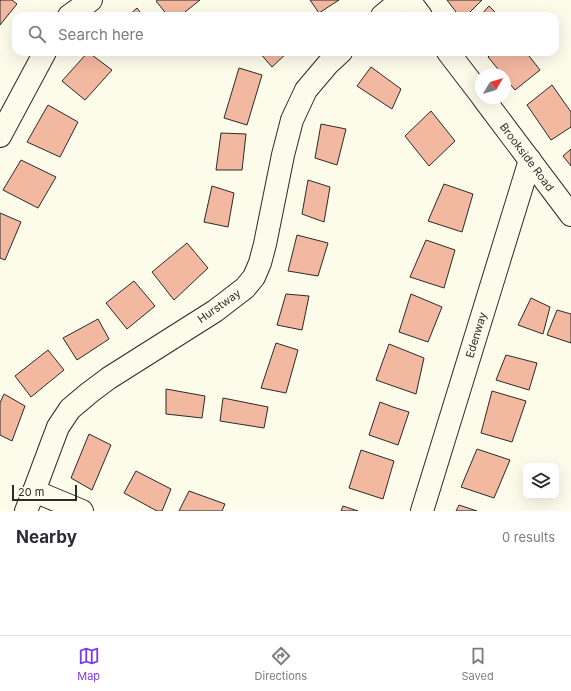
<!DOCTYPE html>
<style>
:root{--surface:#fff;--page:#f2f2f3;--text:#2b2b33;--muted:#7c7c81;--line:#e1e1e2;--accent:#7c3aed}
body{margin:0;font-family:Inter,sans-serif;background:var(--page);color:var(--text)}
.controls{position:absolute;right:12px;bottom:12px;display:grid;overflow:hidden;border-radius:8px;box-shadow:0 4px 16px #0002}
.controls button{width:36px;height:36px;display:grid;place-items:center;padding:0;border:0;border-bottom:1px solid var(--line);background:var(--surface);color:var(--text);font:20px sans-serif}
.compass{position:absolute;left:475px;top:68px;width:36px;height:36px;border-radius:50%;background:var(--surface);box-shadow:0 4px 16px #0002;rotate:52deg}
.scale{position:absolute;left:12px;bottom:10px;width:65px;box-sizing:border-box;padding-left:4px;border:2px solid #2b2b2b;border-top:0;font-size:11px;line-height:14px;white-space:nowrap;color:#2b2b2b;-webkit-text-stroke:3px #fdfbea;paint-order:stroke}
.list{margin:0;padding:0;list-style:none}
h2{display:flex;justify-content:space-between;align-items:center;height:52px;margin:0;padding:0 16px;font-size:17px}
h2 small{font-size:13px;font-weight:400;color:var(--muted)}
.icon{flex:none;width:22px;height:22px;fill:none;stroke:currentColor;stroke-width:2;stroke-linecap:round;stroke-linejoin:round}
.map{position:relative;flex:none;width:571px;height:511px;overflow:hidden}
.search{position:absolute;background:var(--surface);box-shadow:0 4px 16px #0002;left:12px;right:12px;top:12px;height:44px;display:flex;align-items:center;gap:10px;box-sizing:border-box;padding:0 14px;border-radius:12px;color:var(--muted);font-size:15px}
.sheet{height:124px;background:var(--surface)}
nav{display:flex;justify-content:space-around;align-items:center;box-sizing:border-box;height:56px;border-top:1px solid var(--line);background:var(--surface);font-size:11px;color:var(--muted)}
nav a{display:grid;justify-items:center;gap:2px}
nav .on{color:var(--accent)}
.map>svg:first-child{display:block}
.building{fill:#f2b8a0;stroke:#2b2b2b}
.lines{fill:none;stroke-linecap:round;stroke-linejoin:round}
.minor-casing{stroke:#2b2b2b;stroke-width:24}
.minor{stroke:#fdfbea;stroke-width:22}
.labels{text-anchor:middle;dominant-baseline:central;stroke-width:3;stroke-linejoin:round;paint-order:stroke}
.street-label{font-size:11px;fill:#2b2b2b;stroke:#fdfbea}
</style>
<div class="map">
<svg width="571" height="511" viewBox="0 0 571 511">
<rect width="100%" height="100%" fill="#fdfbea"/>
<!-- building -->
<g class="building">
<path d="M 0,0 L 12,0 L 17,4 L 0,25 Z"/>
<path d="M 158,0 L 200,0 L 180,16 L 168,16 L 156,1 Z"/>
<path d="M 310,0 L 339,0 L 319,13 Z"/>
<path d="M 447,0 L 482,0 L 466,16 L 459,16 Z"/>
<path d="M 489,6 L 499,16 L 480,16 Z"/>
<path d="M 137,8 L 143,16 L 128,16 Z"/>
<path d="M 88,52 L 112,70 L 85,100 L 62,81 Z"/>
<path d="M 259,52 L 288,52 L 272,67 Z"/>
<path d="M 494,52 L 526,52 L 540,70 L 515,90 L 505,78 L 505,74 L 502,74 L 488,57 Z"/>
<path d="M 371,67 L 401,89 L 392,109 L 357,86 Z"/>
<path d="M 239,68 L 262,75 L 247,125 L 224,118 Z"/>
<path d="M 552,85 L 571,112 L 571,127 L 551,140 L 527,105 Z"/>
<path d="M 48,105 L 78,122 L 60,157 L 27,142 Z"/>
<path d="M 431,111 L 455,141 L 429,166 L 405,136 Z"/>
<path d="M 321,124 L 346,129 L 337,165 L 315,158 Z"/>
<path d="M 221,133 L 246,134 L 242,170 L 216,170 Z"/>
<path d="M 571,149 L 571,166 L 563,156 Z"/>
<path d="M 21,160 L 56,177 L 38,208 L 3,190 Z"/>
<path d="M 308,180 L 330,187 L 324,222 L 302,214 Z"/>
<path d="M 444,184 L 473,194 L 462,232 L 428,221 Z"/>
<path d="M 212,186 L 234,193 L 228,227 L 204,222 Z"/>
<path d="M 0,213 L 21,222 L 5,260 L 0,258 Z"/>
<path d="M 297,235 L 328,243 L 318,276 L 288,271 Z"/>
<path d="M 426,240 L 455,250 L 444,288 L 410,277 Z"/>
<path d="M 187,243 L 208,268 L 174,300 L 152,272 Z"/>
<path d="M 134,281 L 155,306 L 127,329 L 106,303 Z"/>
<path d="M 286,294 L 309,296 L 302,330 L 277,325 Z"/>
<path d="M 411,294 L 442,307 L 428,342 L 399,332 Z"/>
<path d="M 531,298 L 550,307 L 543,334 L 518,325 Z"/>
<path d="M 557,310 L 571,314 L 571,343 L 547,335 Z"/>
<path d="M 98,319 L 109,339 L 77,360 L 63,338 Z"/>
<path d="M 276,343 L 298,350 L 286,393 L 261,388 Z"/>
<path d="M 389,344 L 424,358 L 416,394 L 376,380 Z"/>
<path d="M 48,350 L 64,370 L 31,397 L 15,376 Z"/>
<path d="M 506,355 L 537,363 L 529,390 L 496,380 Z"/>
<path d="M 166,389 L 205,396 L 202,418 L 166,414 Z"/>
<path d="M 492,391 L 526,401 L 512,442 L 481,433 Z"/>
<path d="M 4,394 L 25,406 L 12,441 L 0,435 L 0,403 Z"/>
<path d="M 223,398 L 268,407 L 264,428 L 220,421 Z"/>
<path d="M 380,402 L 393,407 L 409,412 L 398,445 L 369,435 Z"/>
<path d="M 89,434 L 111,445 L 92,490 L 71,478 Z"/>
<path d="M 477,449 L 510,460 L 494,498 L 461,487 Z"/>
<path d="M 361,450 L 394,461 L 383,499 L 349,488 Z"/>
<path d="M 136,471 L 171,489 L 162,511 L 157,511 L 124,493 Z"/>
<path d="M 189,491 L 225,504 L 222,511 L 179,511 Z"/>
<path d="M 459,505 L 477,511 L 456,511 Z"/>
<path d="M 343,506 L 358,511 L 341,511 Z"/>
</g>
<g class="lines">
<!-- minor casing -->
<g class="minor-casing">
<g id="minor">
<path d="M 409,0 L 421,16"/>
<path d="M 69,16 L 91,0"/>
<path d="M 382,16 L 401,0"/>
<path d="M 448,52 L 481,95"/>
<path d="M 483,98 L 571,215"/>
<path d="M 0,136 L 45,52"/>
<path d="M 34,491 L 82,511"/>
<path d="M 26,511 L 34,491 L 58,427 L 70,409 L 89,393 L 109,378 L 215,311 L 245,288 L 254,277 L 260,263 L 265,244 L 283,155 L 292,120 L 306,90 L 328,64 L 341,52"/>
<path d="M 422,511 L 530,160"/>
</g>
</g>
<!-- minor -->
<use href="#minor" class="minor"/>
</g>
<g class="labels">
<!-- street labels -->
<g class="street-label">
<text transform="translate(527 157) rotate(53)">Brookside Road</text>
<text transform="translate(219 306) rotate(-35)">Hurstway</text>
<text transform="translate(476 335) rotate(-73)">Edenway</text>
</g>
</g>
</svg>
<div class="controls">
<button><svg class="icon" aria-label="layers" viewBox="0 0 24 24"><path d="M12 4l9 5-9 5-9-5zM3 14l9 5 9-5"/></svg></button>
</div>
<svg class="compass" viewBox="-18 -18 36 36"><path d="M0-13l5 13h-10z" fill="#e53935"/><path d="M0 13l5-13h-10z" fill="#7c7c81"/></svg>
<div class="scale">20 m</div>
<div class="search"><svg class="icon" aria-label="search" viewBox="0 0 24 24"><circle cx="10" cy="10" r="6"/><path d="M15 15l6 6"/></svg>Search here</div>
</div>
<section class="sheet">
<h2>Nearby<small>0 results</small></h2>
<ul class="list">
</ul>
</section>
<nav>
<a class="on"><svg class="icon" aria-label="map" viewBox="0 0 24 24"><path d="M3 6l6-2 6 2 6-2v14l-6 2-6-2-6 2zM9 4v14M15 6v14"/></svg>Map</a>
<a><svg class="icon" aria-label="directions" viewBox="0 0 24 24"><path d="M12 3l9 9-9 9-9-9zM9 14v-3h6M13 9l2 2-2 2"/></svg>Directions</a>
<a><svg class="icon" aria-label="saved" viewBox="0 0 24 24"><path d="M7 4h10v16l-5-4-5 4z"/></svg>Saved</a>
</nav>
